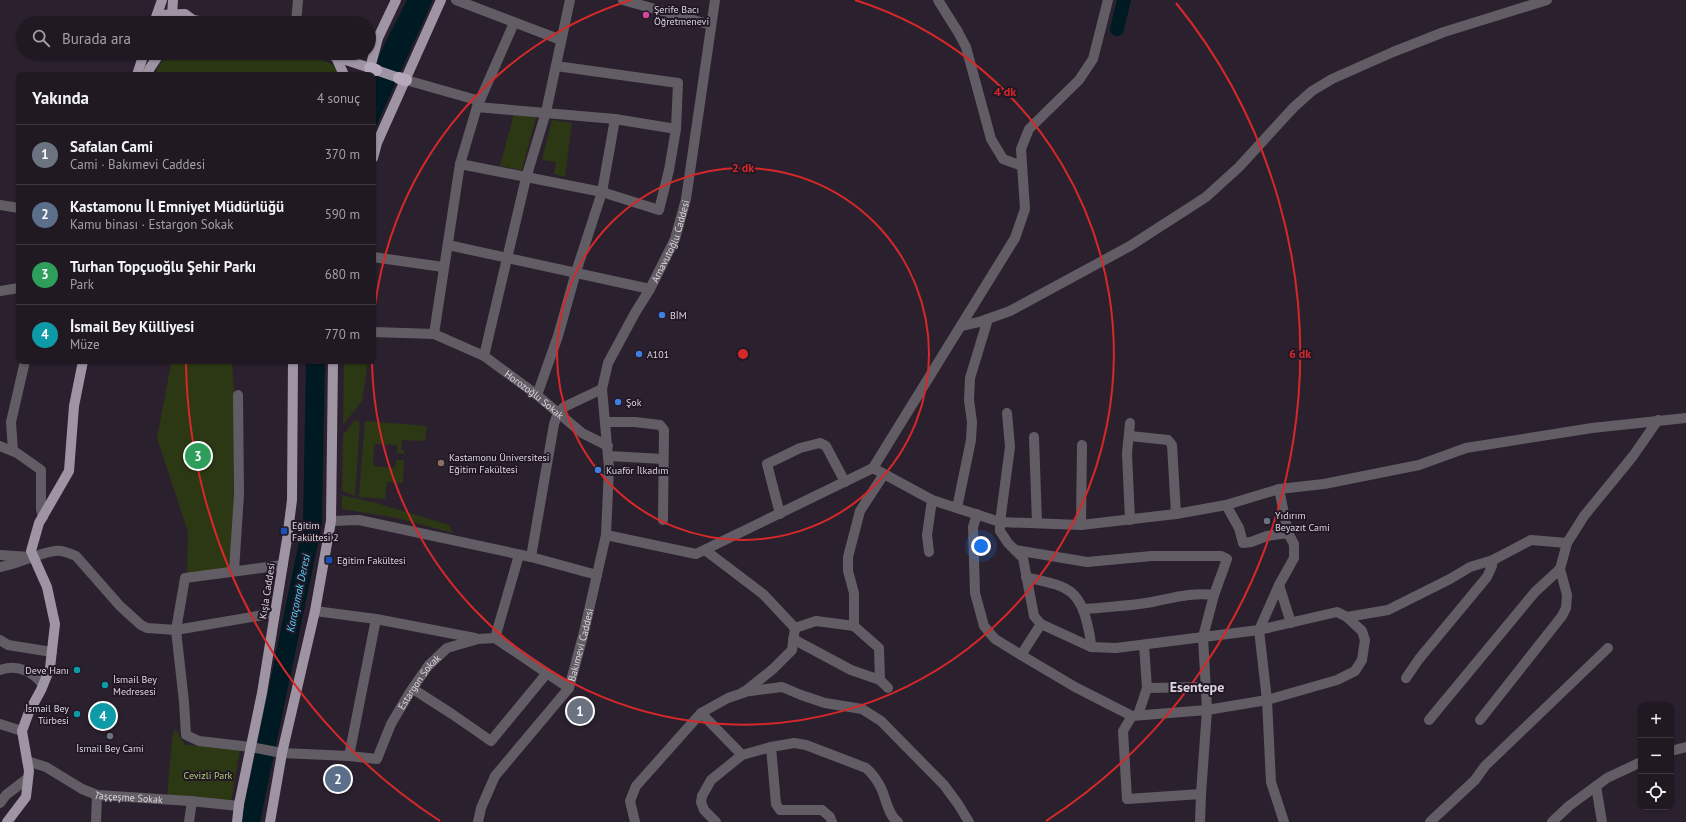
<!DOCTYPE html>
<html lang="tr">
<meta charset="utf-8">
<style>
:root{--surface:#201922;--page:#2d262f;--text:#f1f3f6;--muted:#a2a0a5;--line:#3d3840;--accent:#d93025}
body{margin:0;font-family:"PT Sans",sans-serif;background:var(--page);color:var(--text)}
.controls{position:absolute;right:12px;bottom:12px;display:grid;overflow:hidden;border-radius:8px;box-shadow:0 1px 3px #0004}
.controls button{width:36px;height:36px;display:grid;place-items:center;padding:0;border:0;border-bottom:1px solid var(--line);background:var(--surface);color:var(--text);font:20px sans-serif}
.you{position:absolute;left:981px;top:546px;width:14px;height:14px;margin:-10px;border:3px solid #fff;border-radius:50%;background:#1a73e8;box-shadow:0 0 0 6px #1a73e833}
.badge{display:grid;place-items:center;width:26px;height:26px;border-radius:50%;background:var(--accent);color:#fff;font-size:13px;font-weight:700}
.pin{position:absolute;translate:-50% -50%;border:2px solid #fff;box-shadow:0 1px 4px #0006}
.list{margin:0;padding:0;list-style:none}
h2{display:flex;justify-content:space-between;align-items:center;height:52px;margin:0;padding:0 16px;font-size:17px}
h2 small{font-size:13px;font-weight:400;color:var(--muted)}
.list li{display:grid;grid-template-columns:26px 1fr auto;gap:12px;align-items:center;box-sizing:border-box;height:60px;padding:0 16px;border-top:1px solid var(--line)}
.list b{display:block;font-size:15px;white-space:nowrap}
.list p{margin:0;font-size:13px;white-space:nowrap;color:var(--muted)}
.list em{font-size:13px;font-style:normal;color:var(--muted)}
.icon{flex:none;width:22px;height:22px;fill:none;stroke:currentColor;stroke-width:2;stroke-linecap:round;stroke-linejoin:round}
.map{position:relative;flex:none;width:1686px;height:822px;overflow:hidden}
.search{position:absolute;background:var(--surface);box-shadow:0 1px 3px #0004;left:16px;top:16px;width:360px;height:44px;display:flex;align-items:center;gap:10px;box-sizing:border-box;padding:0 14px;border-radius:22px;color:var(--muted);font-size:15px}
.panel{position:absolute;background:var(--surface);box-shadow:0 1px 3px #0004;left:16px;top:72px;width:360px;height:292px;border-radius:8px}
.map>svg:first-child{display:block}
.green{fill:#2c3813}
.water{fill:#001a23}
.lines{fill:none;stroke-linecap:round;stroke-linejoin:round}
.river{stroke:#001a23;stroke-width:14}
.minor{stroke:#625d64;stroke-width:10}
.major{stroke:#9e94a3;stroke-width:10}
.highway{stroke:#b6a9bb;stroke-width:12}
.ring{fill:none;stroke:#d62828;stroke-width:2}
.hotel-dot{fill:#d1479c;stroke:#221825;stroke-width:1.5}
.shop-dot{fill:#3f7fe0;stroke:#221825;stroke-width:1.5}
.education-dot{fill:#8d6e63;stroke:#221825;stroke-width:1.5}
.worship-dot{fill:#6b7280;stroke:#221825;stroke-width:1.5}
.transit-dot{fill:#1a4fb4;stroke:#221825;stroke-width:1.5}
.culture-dot{fill:#0f9aa8;stroke:#221825;stroke-width:1.5}
.labels{text-anchor:middle;dominant-baseline:central;stroke-width:4;stroke-linejoin:round;paint-order:stroke}
.poi-label{font-size:10px;fill:#dcd5de;stroke:#221825;text-anchor:start}
.street-label{font-size:10px;fill:#dcd5de;stroke:#221825}
.park-label{font-size:10px;fill:#aece70;stroke:#221825}
.water-label{font-size:11px;font-style:italic;fill:#52d6fe;stroke:#221825}
.district-label{font-size:14px;font-weight:bold;fill:#dcd5de;stroke:#221825}
.centre{fill:#d62828;stroke:#221825;stroke-width:2}
.ring-label{font-size:12px;text-anchor:middle;font-weight:bold;fill:#d62828;stroke:#221825;stroke-width:4;stroke-linejoin:round;paint-order:stroke}
</style>
<div class="map">
<svg width="1686" height="822" viewBox="0 0 1686 822">
<rect width="100%" height="100%" fill="#2b212e"/>
<!-- green -->
<g class="green">
<path d="M 170,53 C 204,53 307,47 333,65 C 336,67 339,72 340,75 L 162,75 L 156,71 L 166,55 Z"/>
<path d="M 514,114 L 536,117 L 522,170 L 500,166 Z"/>
<path d="M 552,120 L 572,123 L 565,177 L 554,174 L 556,162 L 542,160 Z"/>
<path d="M 157,361 L 232,361 L 234,388 L 233,568 L 187,574 L 188,532 L 157,438 L 171,364 Z"/>
<path d="M 344,361 L 368,361 L 362,401 L 343,425 Z"/>
<path d="M 355,420 L 360,422 L 355,496 L 342,491 L 343,435 Z"/>
<path d="M 365,421 L 427,426 L 425,441 L 402,440 L 401,450 L 404,450 L 404,454 L 397,453 L 397,445 L 374,444 L 373,466 L 395,468 L 396,460 L 404,460 L 403,483 L 387,482 L 385,499 L 359,497 Z"/>
<path d="M 342,495 L 376,503 L 449,525 L 453,533 L 397,518 L 342,509 Z"/>
<path d="M 174,730 L 176,730 L 185,745 L 240,749 L 231,804 L 167,799 L 172,739 Z"/>
</g>
<!-- water -->
<g class="water">
<path d="M 407,0 L 433,0 L 373,133 L 373,75 L 371,75 L 384,45 Z"/>
<path d="M 306,361 L 325,361 L 322,524 L 260,822 L 241,822 L 303,522 Z"/>
</g>
<g class="lines">
<!-- river -->
<path class="river" d="M 1117,29 L 1124,0"/>
<!-- minor -->
<g class="minor">
<path d="M 456,0 L 561,40"/>
<path d="M 623,0 L 711,25"/>
<path d="M 938,0 L 958,32 L 966,47 L 991,139 L 1003,159 L 1022,166"/>
<path d="M 296,23 L 298,0"/>
<path d="M 406,80 L 480,101"/>
<path d="M 477,107 L 615,119 L 676,129"/>
<path d="M 460,164 L 602,192 L 659,210 L 669,170 L 676,129 L 678,83 L 556,66"/>
<path d="M 0,205 L 19,208"/>
<path d="M 448,245 L 650,289"/>
<path d="M 373,257 L 443,267"/>
<path d="M 0,291 L 19,288"/>
<path d="M 961,326 L 979,322 L 1010,311 L 1130,246 L 1206,197 L 1239,167 L 1294,107 L 1312,91 L 1332,79 L 1393,52 L 1444,32 L 1547,0"/>
<path id="s1" d="M 373,332 L 434,334 L 484,356 L 537,395 L 582,433 L 608,446"/>
<path d="M 434,334 L 460,164 L 477,107 L 514,23"/>
<path d="M 484,356 L 526,178 L 546,112 L 570,0"/>
<path d="M 537,395 L 558,336 L 576,272 L 602,192 L 615,119"/>
<path d="M 1007,413 L 1010,447 L 1000,522 L 1000,531 L 1008,543 L 1023,558 L 1034,616 L 1041,624 L 1091,647 L 1116,648 L 1259,630 L 1337,612 L 1347,617 L 1388,610 L 1450,579 L 1470,567 L 1493,560 L 1531,540 L 1567,543"/>
<path d="M 605,422 L 635,422 L 660,425 L 664,430 L 663,520"/>
<path d="M 1130,436 L 1168,440 L 1172,445 L 1176,514"/>
<path d="M 1034,437 L 1037,523"/>
<path d="M 0,446 L 17,453 L 41,470 L 41,509 L 43,517"/>
<path d="M 13,451 L 11,422 L 25,361"/>
<path d="M 609,456 L 663,459"/>
<path d="M 873,468 L 932,500 L 1000,522 L 1081,525 L 1176,514 L 1226,505 L 1279,489 L 1324,484 L 1419,465 L 1466,448 L 1592,428 L 1686,418"/>
<path d="M 1279,489 L 1288,533 L 1294,544 L 1294,558 L 1279,585 L 1259,630 L 1267,700 L 1271,782 L 1284,822"/>
<path d="M 1226,505 L 1239,528 L 1243,543 L 1251,542 L 1267,536 L 1288,533"/>
<path d="M 957,508 L 971,440 L 972,422 L 969,400 L 970,378 L 988,319"/>
<path d="M 780,514 L 767,464 L 800,448 L 820,443 L 826,446 L 845,482"/>
<path d="M 977,514 L 973,527 L 975,593 L 984,626 L 995,639 L 1021,655 L 1075,687 L 1132,716 L 1207,710 L 1267,700 L 1337,680 L 1355,671 L 1362,660 L 1365,640 L 1362,631 L 1347,617"/>
<path d="M 1130,520 L 1127,453 L 1130,423"/>
<path d="M 331,521 L 359,520 L 531,557 L 597,575"/>
<path d="M 1081,525 L 1082,445"/>
<path d="M 606,535 L 696,554 L 873,468 L 1015,238 L 1025,209 L 1021,149 L 1029,129 L 1079,80 L 1093,59 L 1108,0"/>
<path d="M 1015,550 L 1087,562 L 1152,556 L 1221,556 L 1227,559 L 1214,595 L 1203,637 L 1207,710 L 1201,794 L 1200,822"/>
<path d="M 929,552 L 927,535 L 932,500"/>
<path d="M 0,555 L 30,557"/>
<path d="M 531,557 L 554,424 L 558,413 L 564,407 L 602,389"/>
<path id="s2" d="M 283,565 L 185,578 L 176,630 L 184,702 L 186,735 L 199,741 L 251,747 L 282,753 L 349,756 L 377,759 L 391,724 L 410,692 L 428,666 L 447,648 L 478,639 L 495,638 L 569,688"/>
<path d="M 0,567 C 18,564 38,553 55,551 C 62,550 69,553 76,556 L 120,606 L 141,625 L 147,628 L 176,630 L 275,613"/>
<path d="M 234,571 L 239,494 L 238,395"/>
<path d="M 1026,577 C 1060,586 1078,584 1087,623 C 1089,631 1091,638 1091,647"/>
<path d="M 1279,585 L 1291,623"/>
<path d="M 1084,609 C 1107,607 1130,606 1152,602 C 1173,598 1192,592 1214,595"/>
<path d="M 315,611 L 376,619 L 475,638"/>
<path d="M 854,626 L 854,593 L 848,571 L 848,557 L 860,511 L 884,474"/>
<path d="M 854,626 L 879,648 L 880,680"/>
<path d="M 795,628 L 816,621 L 854,626"/>
<path d="M 495,638 L 519,555"/>
<path d="M 793,639 L 851,670 L 880,680 L 888,688"/>
<path d="M 0,640 L 8,645 L 52,652"/>
<path d="M 1021,655 L 1041,624"/>
<path d="M 0,670 C 17,664 33,671 43,685"/>
<path d="M 1406,678 L 1419,659 L 1487,577 L 1492,566 L 1493,560"/>
<path d="M 1147,688 L 1207,687"/>
<path d="M 413,689 L 452,714 L 491,741 L 547,673"/>
<path d="M 743,692 L 782,687 L 801,695 L 825,703 L 862,709 L 881,721 L 944,785 L 958,804 L 969,822"/>
<path d="M 701,713 L 742,755"/>
<path d="M 1138,715 L 1147,688 L 1144,645"/>
<path d="M 1132,716 L 1123,731 L 1127,799 L 1201,794"/>
<path d="M 1429,720 L 1535,592 L 1560,569"/>
<path d="M 1480,720 L 1562,616 L 1566,608 L 1567,595 L 1560,569 L 1567,543 L 1584,516 L 1633,456 L 1658,420"/>
<path d="M 0,724 L 22,731"/>
<path d="M 771,747 L 776,804 L 780,810 L 822,810 L 830,817 L 832,822"/>
<path d="M 1671,751 L 1686,747"/>
<path d="M 349,756 L 376,619"/>
<path id="s3" d="M 27,761 L 46,767 L 82,789 L 97,795 L 190,801 L 239,806"/>
<path d="M 1596,786 L 1602,822"/>
<path d="M 0,803 L 6,795 L 28,778"/>
<path d="M 96,822 L 97,795"/>
<path d="M 189,822 L 192,801"/>
<path id="s4" d="M 478,822 L 481,808 L 495,776 L 569,688 L 584,632 L 606,535 L 609,468 L 602,389 L 608,363 L 635,313 L 650,289 L 675,239 L 686,199 L 715,0"/>
<path d="M 635,822 L 630,801 L 636,786 L 701,713 L 728,698 L 743,693 L 773,669 L 792,650 L 795,628 L 763,594 L 705,550"/>
<path d="M 716,822 L 704,810 L 701,802 L 702,796 L 711,780 L 742,755 L 771,747 L 794,743 L 806,745 L 866,768 C 873,774 877,780 881,788 C 886,798 888,816 898,822"/>
<path d="M 1430,822 L 1475,780 L 1485,766 L 1608,648"/>
<path d="M 1552,822 L 1569,806 L 1607,778 L 1641,762"/>
</g>
<!-- major -->
<g class="major">
<path d="M 157,15 L 185,14 L 193,20 L 211,23"/>
<path d="M 172,16 L 173,0"/>
<path d="M 154,23 L 162,0"/>
<path d="M 325,53 L 370,68"/>
<path d="M 335,55 L 344,75"/>
<path d="M 370,68 L 378,38 L 396,0"/>
<path d="M 376,70 L 399,78"/>
<path d="M 137,75 L 144,53"/>
<path d="M 147,75 L 150,68 L 160,53"/>
<path d="M 373,158 L 377,143 L 441,0"/>
<path d="M 7,822 L 26,797 L 29,771 L 22,731 L 29,712 L 41,690 L 50,668 L 55,624 L 47,587 L 31,551 L 39,523 L 69,471 L 74,406 L 83,361"/>
<path d="M 237,822 L 239,804 L 262,693 L 287,539 L 292,500 L 293,361"/>
<path d="M 270,822 L 282,753 L 315,611 L 331,521 L 333,361"/>
</g>
<!-- highway -->
<g class="highway">
<path d="M 370,68 L 376,70"/>
<path d="M 399,78 L 406,80"/>
</g>
</g>
<!-- distance rings -->
<g class="ring">
<circle cx="743" cy="354" r="186"/>
<path d="M373 325A371 371 0 0 1 631 0M855 0A371 371 0 1 1 372 364"/>
<path d="M440 821A557 557 0 0 1 186 364M1176 3A557 557 0 0 1 1046 821"/>
</g>
<!-- markers -->
<circle class="hotel-dot" cx="646" cy="15" r="4"/>
<g class="shop-dot">
<circle cx="662" cy="315" r="4"/>
<circle cx="639" cy="354" r="4"/>
<circle cx="618" cy="402" r="4"/>
<circle cx="598" cy="470" r="4"/>
</g>
<circle class="education-dot" cx="441" cy="463" r="4"/>
<g class="worship-dot">
<circle cx="1267" cy="521" r="4"/>
<circle cx="110" cy="736" r="4"/>
</g>
<g class="transit-dot">
<rect x="280" y="527" width="8" height="8" rx="2"/>
<rect x="325" y="556" width="8" height="8" rx="2"/>
</g>
<g class="culture-dot">
<circle cx="77" cy="670" r="4"/>
<circle cx="105" cy="685" r="4"/>
<circle cx="77" cy="714" r="4"/>
</g>
<g class="labels">
<!-- poi labels -->
<g class="poi-label">
<text x="654" y="9">Şerife Bacı<tspan x="654" dy="12">Öğretmenevi</tspan></text>
<text x="670" y="315">BİM</text>
<text x="647" y="354">A101</text>
<text x="626" y="402">Şok</text>
<text x="449" y="457">Kastamonu Üniversitesi<tspan x="449" dy="12">Eğitim Fakültesi</tspan></text>
<text x="606" y="470">Kuaför İlkadım</text>
<text x="1275" y="515">Yıdırım<tspan x="1275" dy="12">Beyazıt Cami</tspan></text>
<text x="292" y="525">Eğitim<tspan x="292" dy="12">Fakültesi 2</tspan></text>
<text x="337" y="560">Eğitim Fakültesi</text>
<text x="69" y="670" text-anchor="end">Deve Hanı</text>
<text x="113" y="679">İsmail Bey<tspan x="113" dy="12">Medresesi</tspan></text>
<text x="69" y="708" text-anchor="end">İsmail Bey<tspan x="69" dy="12">Türbesi</tspan></text>
<text x="110" y="748" text-anchor="middle">İsmail Bey Cami</text>
</g>
<!-- street labels -->
<g class="street-label">
<text stroke="none"><textPath href="#s4" startOffset="632">Arnavutoğlu Caddesi</textPath></text>
<text stroke="none"><textPath href="#s1" startOffset="179">Horozoğlu Sokak</textPath></text>
<text transform="translate(267 591) rotate(-81)">Kışla Caddesi</text>
<text stroke="none"><textPath href="#s4" startOffset="209">Bakımevi Caddesi</textPath></text>
<text stroke="none"><textPath href="#s2" startOffset="539">Estargon Sokak</textPath></text>
<text stroke="none"><textPath href="#s3" startOffset="110">Taşçeşme Sokak</textPath></text>
</g>
<!-- park labels -->
<g class="park-label">
<text x="208" y="775">Cevizli Park</text>
</g>
<!-- water labels -->
<g class="water-label">
<text transform="translate(298 593) rotate(-78)">Karaçomak Deresi</text>
</g>
<!-- district labels -->
<g class="district-label">
<text x="1197" y="687">Esentepe</text>
</g>
</g>
<circle cx="743" cy="354" r="6" class="centre"/>
<g class="ring-label">
<text x="1005" y="96">4 dk</text>
<text x="743" y="172">2 dk</text>
<text x="1300" y="358">6 dk</text>
</g>
</svg>
<div class="controls">
<button>+</button>
<button>−</button>
<button><svg class="icon" aria-label="locate" viewBox="0 0 24 24"><circle cx="12" cy="12" r="6"/><path d="M12 2v4M12 18v4M2 12h4M18 12h4"/></svg></button>
</div>
<div class="you"></div>
<div class="pin badge" style="left:580px;top:711px;background:#6b7280">1</div>
<div class="pin badge" style="left:338px;top:779px;background:#5c6f8a">2</div>
<div class="pin badge" style="left:198px;top:456px;background:#2e9e5b">3</div>
<div class="pin badge" style="left:103px;top:716px;background:#0f9aa8">4</div>
<div class="search"><svg class="icon" aria-label="search" viewBox="0 0 24 24"><circle cx="10" cy="10" r="6"/><path d="M15 15l6 6"/></svg>Burada ara</div>
<section class="panel">
<h2>Yakında<small>4 sonuç</small></h2>
<ul class="list">
<li><span class="badge" style="background:#6b7280">1</span><div><b>Safalan Cami</b><p>Cami · Bakımevi Caddesi</p></div><em>370 m</em></li>
<li><span class="badge" style="background:#5c6f8a">2</span><div><b>Kastamonu İl Emniyet Müdürlüğü</b><p>Kamu binası · Estargon Sokak</p></div><em>590 m</em></li>
<li><span class="badge" style="background:#2e9e5b">3</span><div><b>Turhan Topçuoğlu Şehir Parkı</b><p>Park</p></div><em>680 m</em></li>
<li><span class="badge" style="background:#0f9aa8">4</span><div><b>İsmail Bey Külliyesi</b><p>Müze</p></div><em>770 m</em></li>
</ul>
</section>
</div>
